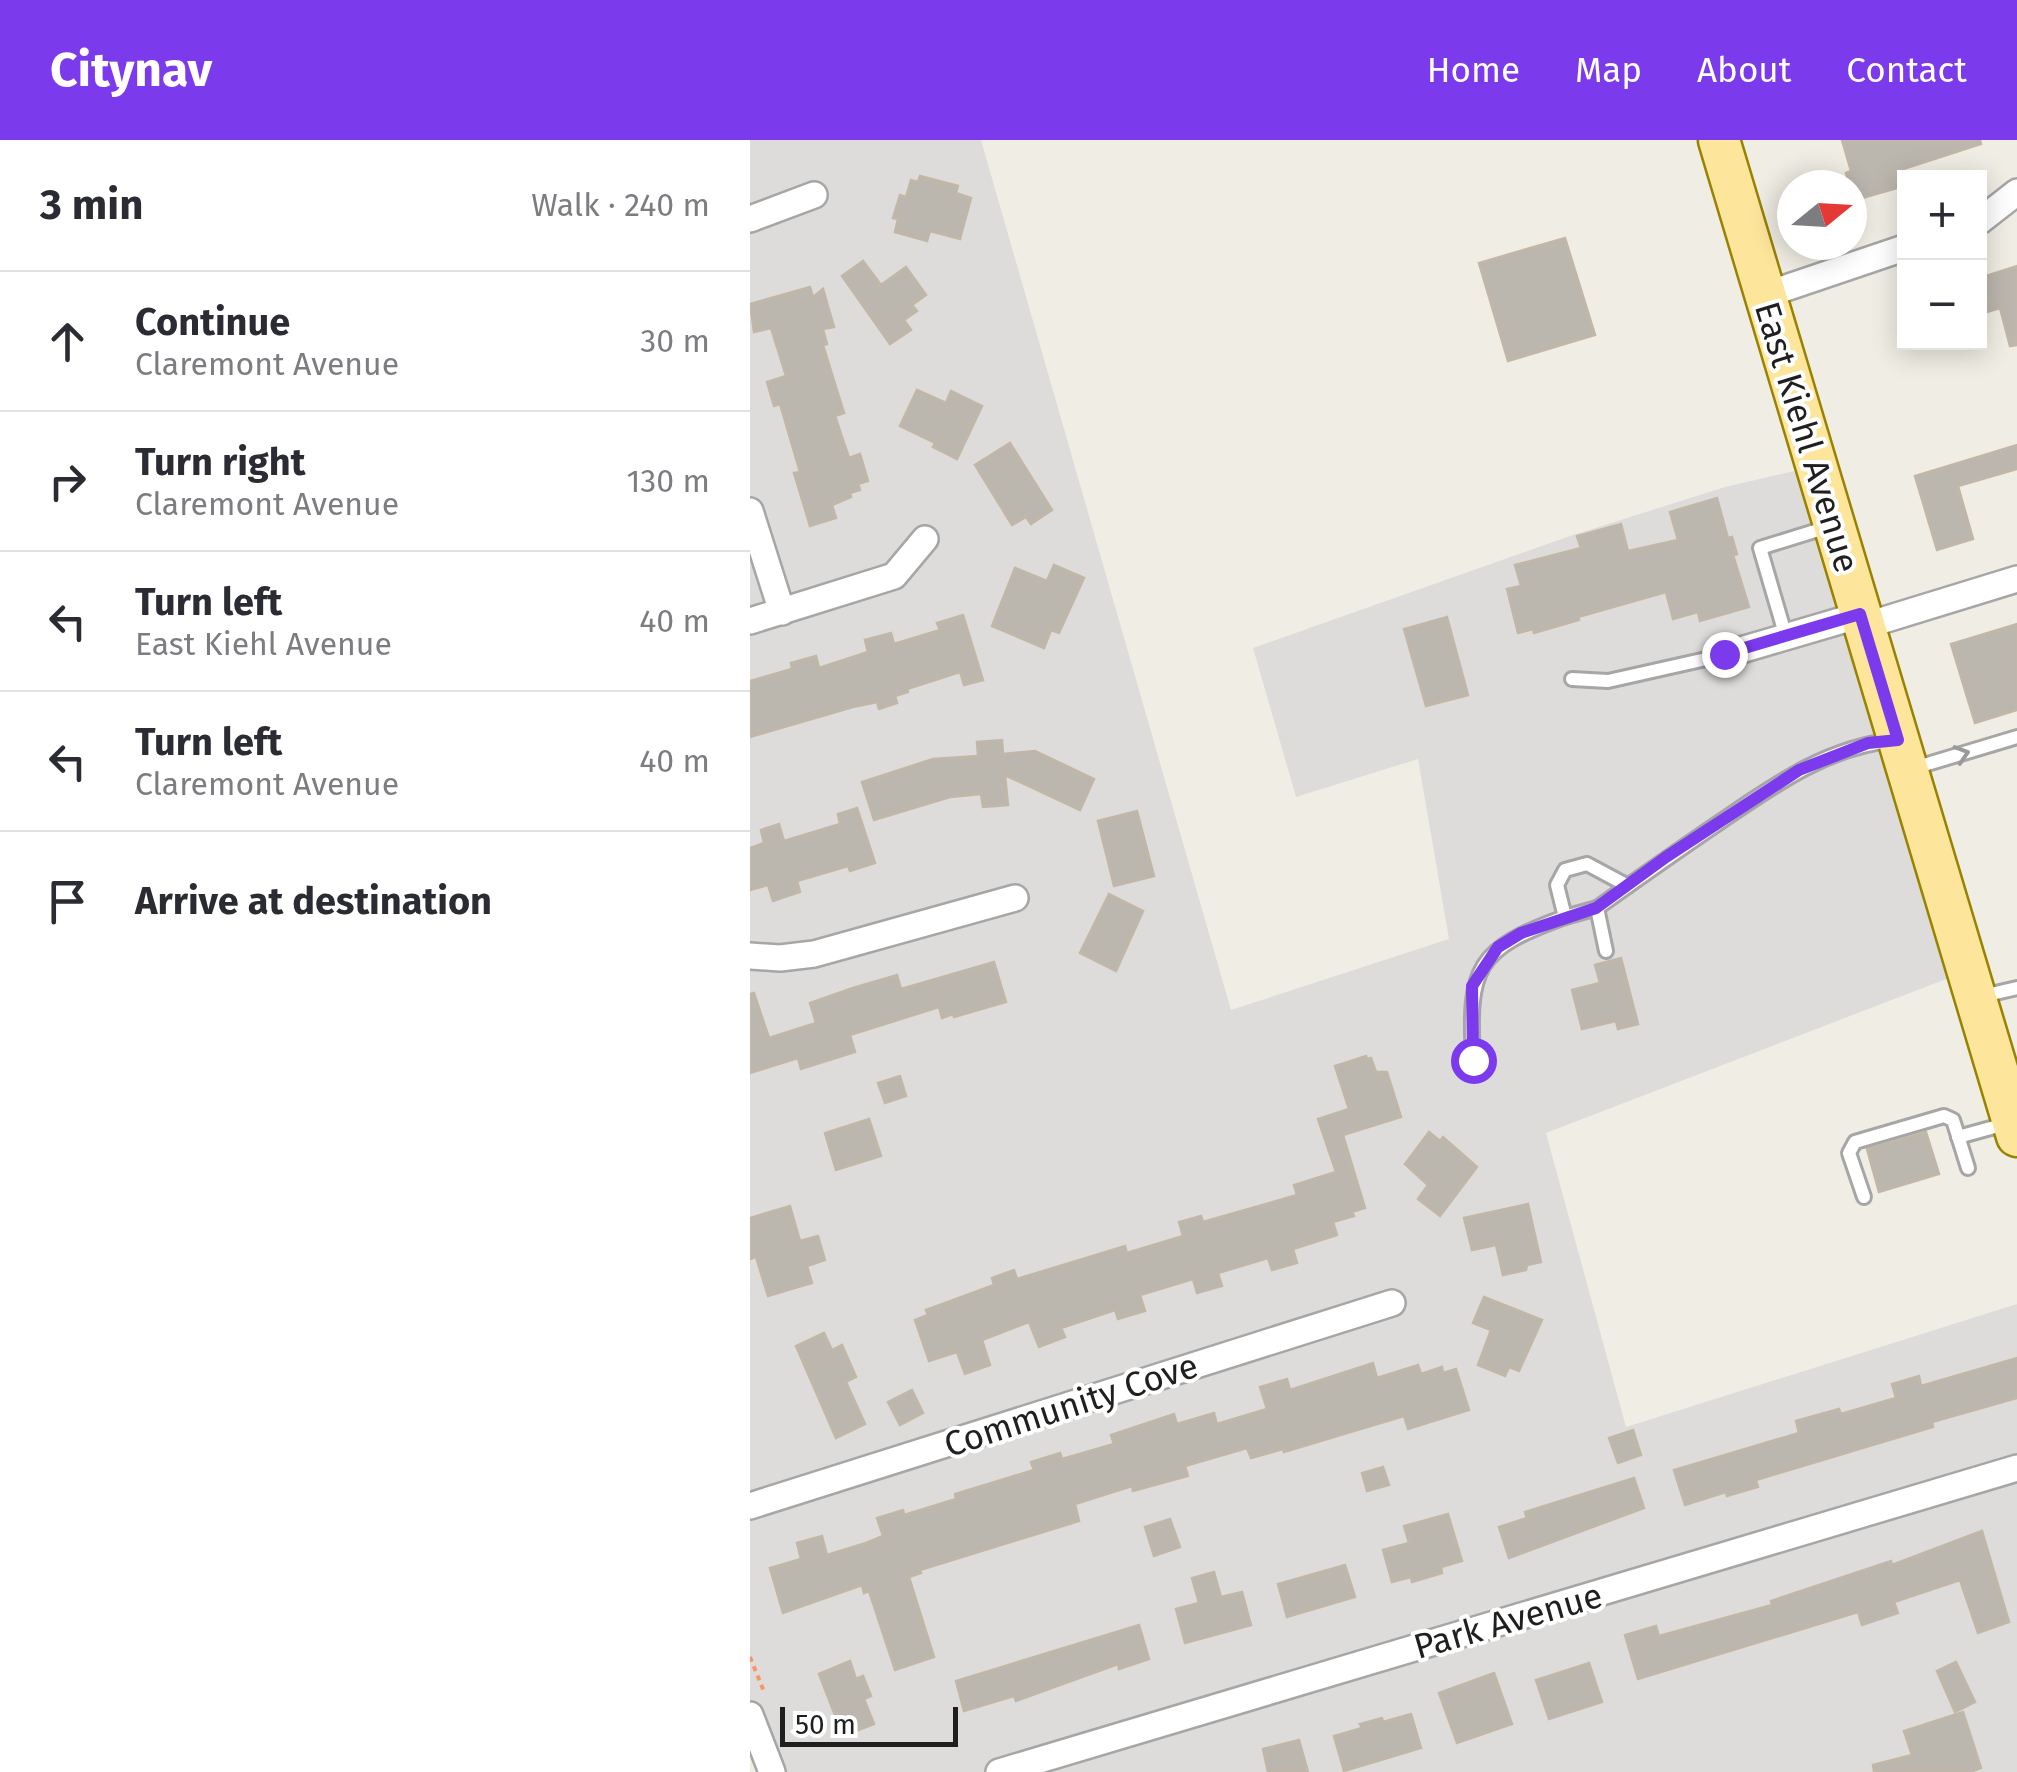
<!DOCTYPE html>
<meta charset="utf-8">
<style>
:root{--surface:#fff;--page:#f2f2f3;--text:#2b2b33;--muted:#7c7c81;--line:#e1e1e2;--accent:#7c3aed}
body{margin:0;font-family:"Fira Sans",sans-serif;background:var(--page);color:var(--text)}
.controls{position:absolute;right:30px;top:30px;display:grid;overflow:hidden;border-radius:0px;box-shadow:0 5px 25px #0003}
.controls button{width:90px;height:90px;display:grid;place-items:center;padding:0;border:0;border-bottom:2px solid var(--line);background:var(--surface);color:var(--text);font:50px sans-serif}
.compass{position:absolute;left:1027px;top:30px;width:90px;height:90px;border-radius:50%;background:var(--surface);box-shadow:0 5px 25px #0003;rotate:72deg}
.scale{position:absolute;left:30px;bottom:25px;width:178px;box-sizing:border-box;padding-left:10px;border:5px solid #1f1f1f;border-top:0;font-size:28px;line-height:35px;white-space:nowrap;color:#1f1f1f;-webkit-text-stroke:8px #fff;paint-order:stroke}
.stop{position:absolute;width:30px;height:30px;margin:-22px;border:8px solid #7c3aed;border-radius:50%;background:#fff}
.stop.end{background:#7c3aed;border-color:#fff;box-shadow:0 2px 10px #0008}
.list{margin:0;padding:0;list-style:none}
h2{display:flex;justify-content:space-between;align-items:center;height:130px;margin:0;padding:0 40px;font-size:42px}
h2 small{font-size:32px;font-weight:400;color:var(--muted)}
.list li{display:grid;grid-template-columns:65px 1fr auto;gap:30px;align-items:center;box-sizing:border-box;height:140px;padding:0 40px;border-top:2px solid var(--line)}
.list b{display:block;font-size:38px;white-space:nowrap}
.list p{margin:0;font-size:32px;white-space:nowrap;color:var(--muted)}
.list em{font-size:32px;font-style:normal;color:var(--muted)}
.icon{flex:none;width:55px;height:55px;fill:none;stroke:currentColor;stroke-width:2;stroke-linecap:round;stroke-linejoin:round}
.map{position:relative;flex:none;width:1267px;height:1632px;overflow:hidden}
header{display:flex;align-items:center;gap:60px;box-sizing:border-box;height:140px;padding:0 50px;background:var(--accent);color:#fff}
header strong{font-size:48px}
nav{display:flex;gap:55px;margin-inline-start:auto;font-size:35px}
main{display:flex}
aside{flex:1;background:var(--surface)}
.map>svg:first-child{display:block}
.residential{fill:#dddcdb}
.building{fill:#bcb7ae;stroke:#c2b7a7;stroke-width:2.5}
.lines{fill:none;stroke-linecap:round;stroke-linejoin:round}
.lane-casing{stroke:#a6a6a6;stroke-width:18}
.street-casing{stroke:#a6a6a6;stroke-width:30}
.primary-casing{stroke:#998200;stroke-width:45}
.path{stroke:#fc9369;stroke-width:4;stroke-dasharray:5 5;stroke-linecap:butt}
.lane{stroke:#fff;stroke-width:12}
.street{stroke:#fff;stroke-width:25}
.primary{stroke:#fde59c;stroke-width:40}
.oneway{stroke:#9a9a9a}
.route{stroke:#7c3aed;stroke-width:12}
.labels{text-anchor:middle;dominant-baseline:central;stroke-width:8;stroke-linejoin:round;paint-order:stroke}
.street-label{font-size:35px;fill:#1f1f1f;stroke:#fff}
</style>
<header>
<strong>Citynav</strong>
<nav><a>Home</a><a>Map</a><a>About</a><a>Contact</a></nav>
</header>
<main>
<aside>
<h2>3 min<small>Walk · 240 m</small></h2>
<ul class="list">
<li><svg class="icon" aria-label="ahead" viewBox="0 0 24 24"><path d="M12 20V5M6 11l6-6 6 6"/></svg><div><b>Continue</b><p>Claremont Avenue</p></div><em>30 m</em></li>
<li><svg class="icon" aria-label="right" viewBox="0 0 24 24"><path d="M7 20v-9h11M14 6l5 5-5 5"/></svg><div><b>Turn right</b><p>Claremont Avenue</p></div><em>130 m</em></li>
<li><svg class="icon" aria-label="left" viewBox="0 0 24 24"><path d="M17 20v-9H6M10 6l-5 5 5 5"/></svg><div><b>Turn left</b><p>East Kiehl Avenue</p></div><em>40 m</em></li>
<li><svg class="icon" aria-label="left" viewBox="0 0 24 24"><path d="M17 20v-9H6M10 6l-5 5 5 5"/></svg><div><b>Turn left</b><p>Claremont Avenue</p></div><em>40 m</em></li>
<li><svg class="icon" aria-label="arrive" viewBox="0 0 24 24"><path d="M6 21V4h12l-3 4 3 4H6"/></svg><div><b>Arrive at destination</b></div></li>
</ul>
</aside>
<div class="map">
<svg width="1267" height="1632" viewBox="0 0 1267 1632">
<rect width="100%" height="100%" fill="#f0eee4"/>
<!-- residential -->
<path class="residential" d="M 0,0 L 231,0 L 481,870 L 699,799 L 668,619 L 546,657 L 503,508 L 820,396 L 975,347 L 1066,326 L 1217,831 L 796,993 L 876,1287 L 1267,1164 L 1267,1632 L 22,1632 L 0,1577 Z"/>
<!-- building -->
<g class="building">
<path d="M 1092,0 L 1230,0 L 1231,4 L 1147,31 L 1151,47 L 1109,59 L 1108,54 L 1102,56 L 1102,45 L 1099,45 L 1096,33 L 1101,31 Z"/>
<path d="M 170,36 L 208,46 L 206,53 L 221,58 L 210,99 L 180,91 L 177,101 L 145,92 L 148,79 L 143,78 L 150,55 L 156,57 L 161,40 L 168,42 Z"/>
<path d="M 815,98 L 845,195 L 758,221 L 729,123 Z"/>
<path d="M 113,121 L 131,145 L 156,127 L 176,155 L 162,165 L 167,171 L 154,180 L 161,190 L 140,204 L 92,136 Z"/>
<path d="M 1267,126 L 1267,205 L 1260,206 L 1250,168 L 1230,174 L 1230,138 Z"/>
<path d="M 60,147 L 63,157 L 73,149 L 84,187 L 73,189 L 77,204 L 73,205 L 94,273 L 85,276 L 99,318 L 110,314 L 118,341 L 108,344 L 110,350 L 100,353 L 101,357 L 82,365 L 86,378 L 60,386 L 44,333 L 50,332 L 30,264 L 24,266 L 17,242 L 36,236 L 21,188 L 4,192 L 0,164 Z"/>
<path d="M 167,250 L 196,263 L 201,251 L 232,266 L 207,319 L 183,307 L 185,303 L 150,286 Z"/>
<path d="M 260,303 L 302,370 L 281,384 L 276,377 L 262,385 L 225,325 Z"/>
<path d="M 1267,305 L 1267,329 L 1208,346 L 1223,399 L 1187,410 L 1165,336 Z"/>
<path d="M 967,358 L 978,398 L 982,397 L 987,414 L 983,415 L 999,467 L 950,481 L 948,472 L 923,479 L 916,452 L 828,477 L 829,480 L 784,493 L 783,489 L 768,493 L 757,449 L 771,446 L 765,425 L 831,408 L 827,396 L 871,384 L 878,411 L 928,400 L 920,372 Z"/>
<path d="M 304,425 L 334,438 L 309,493 L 301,490 L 294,508 L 242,486 L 265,428 L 297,441 Z"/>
<path d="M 213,475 L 233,540 L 214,545 L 210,532 L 157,549 L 158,552 L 145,556 L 147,563 L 129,569 L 127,562 L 103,567 L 0,597 L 0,541 L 42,529 L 41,523 L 66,516 L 69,528 L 118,512 L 115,500 L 141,493 L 144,504 L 190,490 L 187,483 Z"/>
<path d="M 697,477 L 718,555 L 676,566 L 654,489 Z"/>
<path d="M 1267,484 L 1267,570 L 1225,583 L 1201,504 Z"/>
<path d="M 252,600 L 253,614 L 285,611 L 344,639 L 330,670 L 255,635 L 258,665 L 233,667 L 231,654 L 200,657 L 124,680 L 112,642 L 183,619 L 228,616 L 227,602 Z"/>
<path d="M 107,668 L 125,723 L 100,731 L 98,726 L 47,741 L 50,752 L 23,761 L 18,745 L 0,750 L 0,708 L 14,703 L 11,690 L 29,684 L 34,701 L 90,684 L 88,674 Z"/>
<path d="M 387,671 L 404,736 L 364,746 L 348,681 Z"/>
<path d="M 359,754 L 393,771 L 366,831 L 330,813 Z"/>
<path d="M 871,818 L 888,884 L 868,889 L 866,881 L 832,889 L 822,850 L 850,843 L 845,825 Z"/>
<path d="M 244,822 L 256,862 L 204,877 L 203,874 L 192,878 L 189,867 L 100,895 L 105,912 L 51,929 L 48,918 L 0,933 L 0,854 L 4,853 L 19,898 L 66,883 L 60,863 L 103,848 L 147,835 L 151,849 Z"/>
<path d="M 616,916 L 617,919 L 621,918 L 626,932 L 637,932 L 651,977 L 593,995 L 615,1068 L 602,1072 L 604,1076 L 583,1082 L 587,1095 L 543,1109 L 547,1123 L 522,1130 L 518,1118 L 468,1133 L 472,1146 L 447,1153 L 443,1139 L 390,1155 L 395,1171 L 368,1179 L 365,1170 L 311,1188 L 315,1197 L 289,1207 L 279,1182 L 232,1200 L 240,1225 L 215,1234 L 207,1212 L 179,1221 L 165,1180 L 178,1175 L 176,1170 L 244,1145 L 242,1138 L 264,1130 L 267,1139 L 375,1106 L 377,1113 L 433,1096 L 429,1082 L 451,1076 L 453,1082 L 547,1055 L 544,1045 L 586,1032 L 568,979 L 599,969 L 585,926 Z"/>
<path d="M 150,936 L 156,956 L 135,963 L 128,943 Z"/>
<path d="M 119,979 L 131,1016 L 86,1030 L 75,993 Z"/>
<path d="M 679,992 L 690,1001 L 693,997 L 727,1027 L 690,1076 L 668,1059 L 678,1045 L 655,1024 Z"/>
<path d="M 1176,992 L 1189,1034 L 1129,1052 L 1117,1009 Z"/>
<path d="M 778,1064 L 791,1122 L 777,1125 L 776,1130 L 753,1135 L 746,1105 L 722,1110 L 714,1078 Z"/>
<path d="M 40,1066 L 50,1101 L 68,1096 L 75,1120 L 57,1126 L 62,1143 L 18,1156 L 6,1117 L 0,1119 L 0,1078 Z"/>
<path d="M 734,1157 L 792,1180 L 769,1231 L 759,1227 L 755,1236 L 728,1225 L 741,1190 L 723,1183 Z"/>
<path d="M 74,1193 L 82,1210 L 92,1205 L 106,1237 L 96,1242 L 115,1284 L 86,1298 L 46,1206 Z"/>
<path d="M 1267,1218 L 1267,1258 L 1182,1282 L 1183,1287 L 1006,1340 L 1008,1347 L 977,1356 L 976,1352 L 935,1365 L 924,1330 L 1049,1293 L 1046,1281 L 1089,1269 L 1091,1274 L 1146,1258 L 1142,1244 L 1169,1236 L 1171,1246 Z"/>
<path d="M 623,1223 L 627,1238 L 668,1225 L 671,1234 L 692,1227 L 693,1233 L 706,1229 L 719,1270 L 658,1289 L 654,1276 L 534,1312 L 533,1309 L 501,1318 L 497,1308 L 435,1326 L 438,1336 L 383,1351 L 382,1346 L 325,1364 L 329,1381 L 170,1430 L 171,1433 L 159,1437 L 184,1517 L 145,1530 L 119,1451 L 114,1453 L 112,1445 L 33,1473 L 20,1428 L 51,1419 L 47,1403 L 72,1396 L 77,1415 L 116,1403 L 133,1396 L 127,1378 L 153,1370 L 154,1375 L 206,1359 L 205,1354 L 284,1330 L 281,1322 L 310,1313 L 312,1319 L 364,1304 L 361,1295 L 424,1274 L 427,1284 L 464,1273 L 467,1284 L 517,1269 L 510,1247 L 537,1239 L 540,1250 Z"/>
<path d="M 162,1250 L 173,1273 L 150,1285 L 138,1262 Z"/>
<path d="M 883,1290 L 891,1315 L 868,1323 L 859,1298 Z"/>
<path d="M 633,1327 L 639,1345 L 617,1351 L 612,1333 Z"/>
<path d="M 884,1338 L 894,1368 L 759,1418 L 749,1387 L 777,1378 L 775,1372 Z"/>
<path d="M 698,1374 L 712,1421 L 691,1427 L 692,1433 L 662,1442 L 661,1437 L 642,1442 L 633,1410 L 659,1403 L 654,1386 Z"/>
<path d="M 420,1379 L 430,1407 L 404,1416 L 395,1387 Z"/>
<path d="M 1232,1391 L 1259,1482 L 1228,1493 L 1210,1440 L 1144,1462 L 1148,1473 L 1112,1485 L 1108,1472 L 888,1539 L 875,1495 L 906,1486 L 909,1496 L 1022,1465 L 1021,1461 L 1141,1421 L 1142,1425 Z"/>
<path d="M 595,1425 L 605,1457 L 537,1477 L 528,1444 Z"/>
<path d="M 464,1432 L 471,1457 L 492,1452 L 501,1485 L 435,1503 L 426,1469 L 449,1463 L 442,1438 Z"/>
<path d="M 389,1485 L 399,1519 L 369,1529 L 368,1524 L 266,1561 L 264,1556 L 214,1571 L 206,1541 Z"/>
<path d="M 100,1521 L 106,1539 L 113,1536 L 121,1556 L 114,1559 L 124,1584 L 93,1596 L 69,1534 Z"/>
<path d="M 1206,1522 L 1225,1562 L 1205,1572 L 1187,1531 Z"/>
<path d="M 839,1523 L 852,1562 L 799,1579 L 786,1540 Z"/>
<path d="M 744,1533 L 762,1584 L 707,1603 L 689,1553 Z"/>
<path d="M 1213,1572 L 1231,1628 L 1220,1632 L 1124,1632 L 1123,1625 L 1162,1615 L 1154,1591 Z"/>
<path d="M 661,1574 L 671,1608 L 594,1631 L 584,1596 L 612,1588 L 610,1584 L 632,1578 L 633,1582 Z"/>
<path d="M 549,1600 L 558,1632 L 518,1632 L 513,1609 Z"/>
</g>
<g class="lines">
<!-- lane casing -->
<g class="lane-casing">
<g id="lane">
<path d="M 1036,497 L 1010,408 L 1081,386"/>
<path d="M 822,539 L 858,541 L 974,515"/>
<path d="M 1164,628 L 1267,597"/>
<path d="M 847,768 L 815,777 L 807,745 L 815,730 L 837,724 L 878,746"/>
<path d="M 856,811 L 847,768 C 889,738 930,709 973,680 C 1027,643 1078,607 1145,600"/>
<path d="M 1228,857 L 1267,848"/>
<path d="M 723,920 C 718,827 726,809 815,777"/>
<path d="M 1208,997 L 1259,983"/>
<path d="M 1114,1057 L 1099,1013 L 1105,1002 L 1194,976 L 1203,980 L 1218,1028"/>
</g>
</g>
<!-- street casing -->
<g class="street-casing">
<g id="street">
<path d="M 0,79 L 64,55"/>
<path d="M 1230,81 L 1267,52"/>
<path d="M 1015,155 L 1154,108"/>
<path d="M 0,371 L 32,472"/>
<path d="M 0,481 L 144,436 L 175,399"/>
<path d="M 1114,486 L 1267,439"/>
<path d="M 974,515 L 1110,475"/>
<path d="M 0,816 L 30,818 L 64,814 L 265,758"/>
<path d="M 0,1366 L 642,1163"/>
<path d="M 0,1575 L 22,1632"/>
<path d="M 249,1632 L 1267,1328"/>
</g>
</g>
<!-- primary casing -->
<g class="primary-casing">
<path id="primary" d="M 969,0 L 1267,996"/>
</g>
<!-- path -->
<path class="path" d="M 0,1517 L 15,1554"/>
<!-- lane -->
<use href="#lane" class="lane"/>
<!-- street -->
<use href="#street" class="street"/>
<!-- primary -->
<use href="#primary" class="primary"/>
</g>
<!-- one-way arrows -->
<defs><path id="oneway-chevron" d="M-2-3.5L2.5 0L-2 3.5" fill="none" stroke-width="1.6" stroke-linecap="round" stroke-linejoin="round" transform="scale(2.5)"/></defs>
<use class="oneway" href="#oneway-chevron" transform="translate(1212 614) rotate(-17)"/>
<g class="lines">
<!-- route -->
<path class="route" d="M 723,920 L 722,846 L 748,807 L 771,793 L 846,768 L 916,717 L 1049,630 L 1118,603 L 1148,600 L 1110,474 L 974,514"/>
</g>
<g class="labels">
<!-- street labels -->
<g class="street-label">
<text transform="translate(1057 297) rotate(73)">East Kiehl Avenue</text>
<text transform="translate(321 1265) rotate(-18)">Community Cove</text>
<text transform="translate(758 1481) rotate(-16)">Park Avenue</text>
</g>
</g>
</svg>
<div class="controls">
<button>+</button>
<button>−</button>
</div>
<svg class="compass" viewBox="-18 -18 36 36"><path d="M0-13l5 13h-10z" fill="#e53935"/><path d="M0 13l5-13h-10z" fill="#7c7c81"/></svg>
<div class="scale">50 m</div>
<div class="stop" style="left:723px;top:920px"></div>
<div class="stop end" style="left:974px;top:514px"></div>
</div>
</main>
